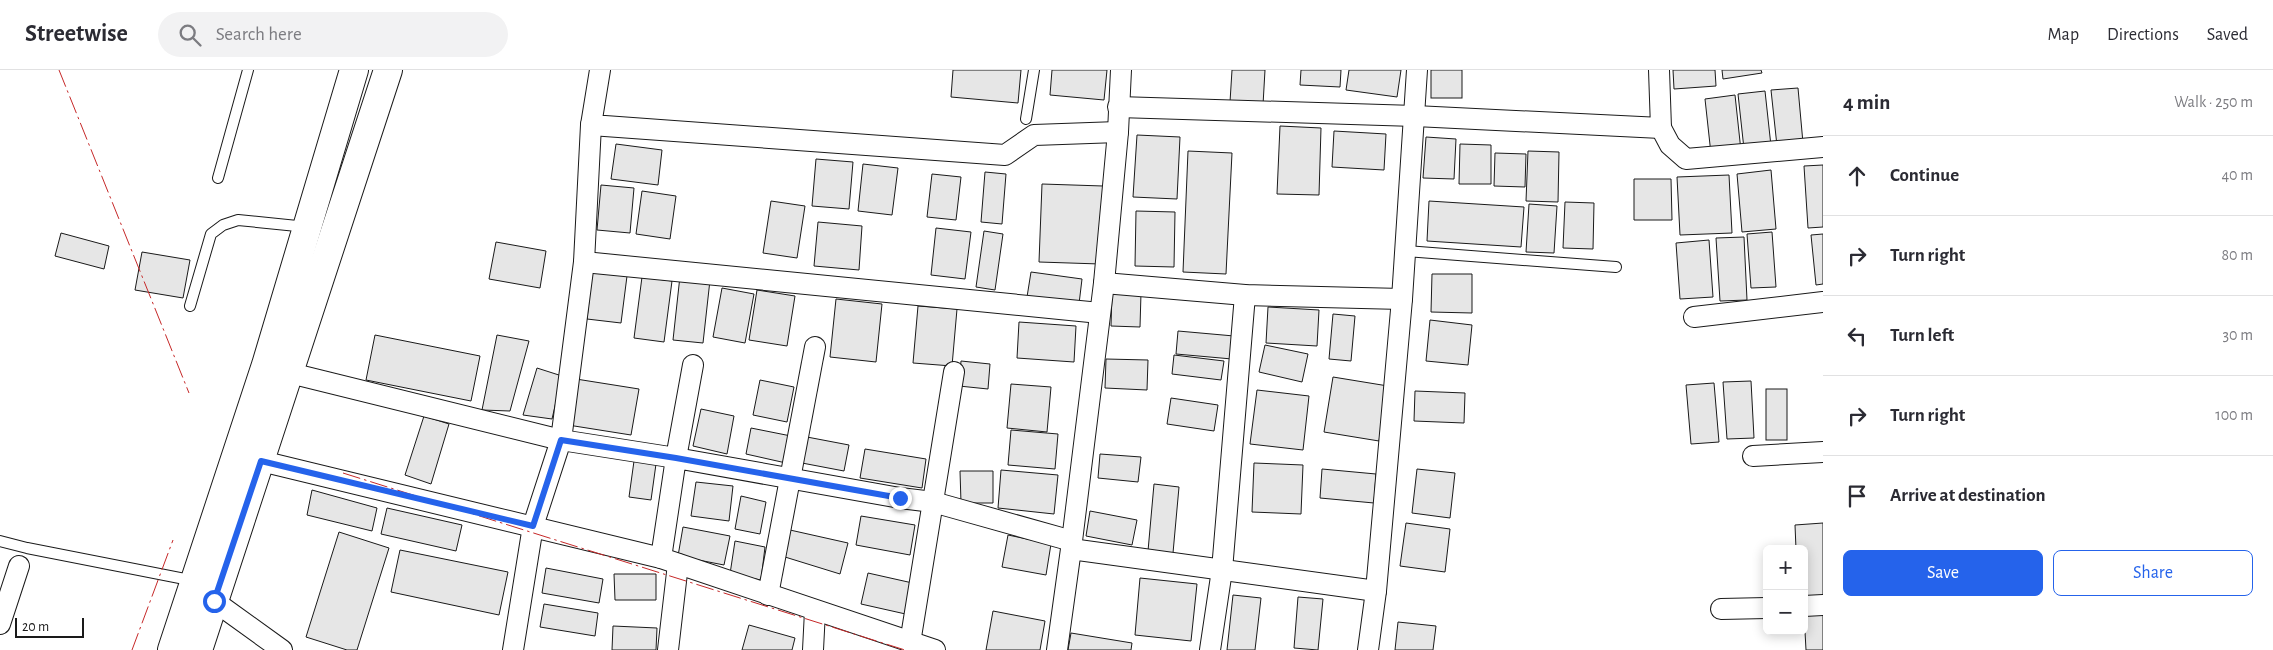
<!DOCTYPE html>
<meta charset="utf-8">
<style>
:root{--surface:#fff;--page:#f2f2f3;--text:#2b2b33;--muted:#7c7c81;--line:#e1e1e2;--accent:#2563eb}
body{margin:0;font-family:"Alegreya Sans",sans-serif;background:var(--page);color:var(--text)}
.controls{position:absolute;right:15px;bottom:15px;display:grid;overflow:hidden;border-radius:8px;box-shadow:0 2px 12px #0003}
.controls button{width:45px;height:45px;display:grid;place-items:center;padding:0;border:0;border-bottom:1px solid var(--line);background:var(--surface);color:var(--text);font:25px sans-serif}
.scale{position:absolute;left:15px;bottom:12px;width:69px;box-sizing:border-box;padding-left:5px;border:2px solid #1a1a1a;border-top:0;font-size:14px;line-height:18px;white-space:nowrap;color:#1a1a1a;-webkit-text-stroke:4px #fff;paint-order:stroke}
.stop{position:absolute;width:15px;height:15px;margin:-11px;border:4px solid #2563eb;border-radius:50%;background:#fff}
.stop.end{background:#2563eb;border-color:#fff;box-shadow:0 1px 5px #0008}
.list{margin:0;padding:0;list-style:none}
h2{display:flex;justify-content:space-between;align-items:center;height:65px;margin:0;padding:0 20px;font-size:21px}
h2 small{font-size:16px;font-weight:400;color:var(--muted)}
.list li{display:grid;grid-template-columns:32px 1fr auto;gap:15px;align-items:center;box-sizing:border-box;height:80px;padding:0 20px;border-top:1px solid var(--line)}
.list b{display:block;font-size:19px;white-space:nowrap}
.list em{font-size:16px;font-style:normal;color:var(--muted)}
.actions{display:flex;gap:10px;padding:15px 20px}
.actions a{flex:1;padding:11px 0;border:1px solid var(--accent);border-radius:8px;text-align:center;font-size:18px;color:var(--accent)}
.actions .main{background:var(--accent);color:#fff}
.icon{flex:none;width:28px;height:28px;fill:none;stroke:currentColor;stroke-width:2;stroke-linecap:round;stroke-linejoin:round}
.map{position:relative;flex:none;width:1823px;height:580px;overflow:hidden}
header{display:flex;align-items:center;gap:30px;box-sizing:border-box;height:70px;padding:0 25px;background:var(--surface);border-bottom:1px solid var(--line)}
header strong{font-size:24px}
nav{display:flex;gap:28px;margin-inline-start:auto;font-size:18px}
.search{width:350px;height:45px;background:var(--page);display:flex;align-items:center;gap:12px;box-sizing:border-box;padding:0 18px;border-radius:28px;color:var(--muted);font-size:19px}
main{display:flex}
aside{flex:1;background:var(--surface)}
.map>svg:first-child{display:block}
.building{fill:#e6e6e6;stroke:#1a1a1a}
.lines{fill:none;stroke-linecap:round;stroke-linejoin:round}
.lane-casing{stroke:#1a1a1a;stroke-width:12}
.street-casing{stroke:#1a1a1a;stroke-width:22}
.primary-casing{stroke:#1a1a1a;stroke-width:30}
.lane{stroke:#fff;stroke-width:10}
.street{stroke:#fff;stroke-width:20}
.primary{stroke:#fff;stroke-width:28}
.power{stroke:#c62828;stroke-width:1;stroke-dasharray:18 4 2.5 4;stroke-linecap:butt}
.route{stroke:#2563eb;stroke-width:6}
</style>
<header>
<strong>Streetwise</strong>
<div class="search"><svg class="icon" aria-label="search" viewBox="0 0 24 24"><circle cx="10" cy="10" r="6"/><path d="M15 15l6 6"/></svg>Search here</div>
<nav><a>Map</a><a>Directions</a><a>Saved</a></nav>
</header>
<main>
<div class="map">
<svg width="1823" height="580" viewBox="0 0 1823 580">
<rect width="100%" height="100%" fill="#fff"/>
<!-- building -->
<g class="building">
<path d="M 953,0 L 1021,0 L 1018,33 L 951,27 Z"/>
<path d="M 1052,0 L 1107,0 L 1104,30 L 1050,25 Z"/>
<path d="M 1232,0 L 1265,0 L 1263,35 L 1230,32 Z"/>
<path d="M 1301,0 L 1341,0 L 1340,17 L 1300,15 Z"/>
<path d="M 1349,0 L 1401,0 L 1397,27 L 1346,20 Z"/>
<rect x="1431" y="0" width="31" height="28"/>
<path d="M 1673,0 L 1715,0 L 1716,16 L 1674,19 Z"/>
<path d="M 1722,0 L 1761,0 L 1762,3 L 1723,9 Z"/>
<path d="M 1798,18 L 1803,73 L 1777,76 L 1771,20 Z"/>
<path d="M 1765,21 L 1771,76 L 1744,79 L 1738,24 Z"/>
<path d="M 1735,25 L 1741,81 L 1711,84 L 1705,29 Z"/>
<path d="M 1280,56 L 1321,58 L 1319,125 L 1277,124 Z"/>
<path d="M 1334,61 L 1386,64 L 1384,100 L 1332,97 Z"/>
<path d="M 1137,65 L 1180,67 L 1177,129 L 1133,127 Z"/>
<path d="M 1426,67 L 1456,69 L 1454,109 L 1423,108 Z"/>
<path d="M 616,74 L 662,80 L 658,115 L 611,109 Z"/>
<path d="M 1460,74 L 1491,75 L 1491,114 L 1459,114 Z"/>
<path d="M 1188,81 L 1232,83 L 1226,204 L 1183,202 Z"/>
<path d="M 1528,81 L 1559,82 L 1558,132 L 1526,131 Z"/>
<path d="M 1495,83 L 1526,84 L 1525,117 L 1494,116 Z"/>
<path d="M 816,89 L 853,92 L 849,139 L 812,136 Z"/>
<path d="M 863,94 L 898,98 L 892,145 L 858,141 Z"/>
<path d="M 1823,95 L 1823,157 L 1808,158 L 1804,96 Z"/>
<path d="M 1771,100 L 1776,159 L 1742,162 L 1737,104 Z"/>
<path d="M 985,102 L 1006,104 L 1002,154 L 981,152 Z"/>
<path d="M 932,104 L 961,107 L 956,150 L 927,147 Z"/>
<path d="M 1729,105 L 1732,163 L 1680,165 L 1677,107 Z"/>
<path d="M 1634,109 L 1671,109 L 1672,150 L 1634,150 Z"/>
<path d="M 1042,114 L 1103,116 L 1100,194 L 1039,192 Z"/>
<path d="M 601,115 L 634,118 L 630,163 L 597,160 Z"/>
<path d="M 642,121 L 676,126 L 670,169 L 636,164 Z"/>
<path d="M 771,131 L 805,136 L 797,188 L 763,183 Z"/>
<path d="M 1429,131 L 1524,137 L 1521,177 L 1427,171 Z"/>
<path d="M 1565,132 L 1594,133 L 1593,179 L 1563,178 Z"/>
<path d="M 1529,134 L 1557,136 L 1554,183 L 1526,182 Z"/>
<path d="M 1136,141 L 1175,142 L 1174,197 L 1135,196 Z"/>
<path d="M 818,152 L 862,156 L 859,200 L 814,196 Z"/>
<path d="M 936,158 L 971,162 L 965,209 L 931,205 Z"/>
<path d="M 984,161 L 1003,164 L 995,220 L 976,217 Z"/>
<path d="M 1772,162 L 1776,217 L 1751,218 L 1747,164 Z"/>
<path d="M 61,163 L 109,176 L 104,199 L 55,186 Z"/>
<path d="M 1823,164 L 1823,214 L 1816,215 L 1811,165 Z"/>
<path d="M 1744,167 L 1747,230 L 1720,231 L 1716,168 Z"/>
<path d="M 1709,170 L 1713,227 L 1680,229 L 1676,173 Z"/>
<path d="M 496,172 L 546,181 L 540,218 L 489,209 Z"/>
<path d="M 142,182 L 190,190 L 183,228 L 135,220 Z"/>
<path d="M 592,202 L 627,206 L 621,253 L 587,249 Z"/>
<path d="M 1031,202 L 1082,209 L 1079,234 L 1027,227 Z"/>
<path d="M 1432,204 L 1472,204 L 1472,243 L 1431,242 Z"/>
<path d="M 680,206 L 710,210 L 703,273 L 673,270 Z"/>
<path d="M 642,207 L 672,211 L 664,272 L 634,268 Z"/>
<path d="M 722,218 L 754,224 L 745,273 L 713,267 Z"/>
<path d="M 757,220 L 795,226 L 787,276 L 749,270 Z"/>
<path d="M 1112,222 L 1141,223 L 1140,257 L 1111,256 Z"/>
<path d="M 836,229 L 882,234 L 876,292 L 830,287 Z"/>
<path d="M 918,236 L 957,239 L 952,296 L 913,293 Z"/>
<path d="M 1268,237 L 1319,240 L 1317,276 L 1266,273 Z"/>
<path d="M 1333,244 L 1355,246 L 1351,291 L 1329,289 Z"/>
<path d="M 1430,250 L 1472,255 L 1468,295 L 1426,291 Z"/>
<path d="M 1019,252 L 1076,256 L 1074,292 L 1017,288 Z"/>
<path d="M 1178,261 L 1234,266 L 1232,289 L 1176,284 Z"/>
<path d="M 375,265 L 480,286 L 471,331 L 366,310 Z"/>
<path d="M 497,265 L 529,271 L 510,341 L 482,340 Z"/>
<path d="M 1265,275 L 1308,284 L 1302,312 L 1259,302 Z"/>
<path d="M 1174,285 L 1224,291 L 1221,310 L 1172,304 Z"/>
<path d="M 1106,289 L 1148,290 L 1147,320 L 1105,318 Z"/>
<path d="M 961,291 L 990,294 L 988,319 L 959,316 Z"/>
<path d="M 537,298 L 562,306 L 552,349 L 523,345 Z"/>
<path d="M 1333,307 L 1388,316 L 1379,371 L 1324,362 Z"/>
<path d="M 576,309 L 639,319 L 631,365 L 568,355 Z"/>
<path d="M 760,310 L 794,317 L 787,352 L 753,345 Z"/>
<path d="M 1751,311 L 1754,368 L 1727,369 L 1723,312 Z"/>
<path d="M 1714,313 L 1719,372 L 1691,374 L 1686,315 Z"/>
<path d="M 1011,314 L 1051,317 L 1047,362 L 1007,358 Z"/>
<rect x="1766" y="319" width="21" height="51"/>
<path d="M 1257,320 L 1309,326 L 1303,380 L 1250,374 Z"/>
<path d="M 1415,321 L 1465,323 L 1464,353 L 1414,351 Z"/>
<path d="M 1171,328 L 1218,335 L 1214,361 L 1167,354 Z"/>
<path d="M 701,339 L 734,346 L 727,384 L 693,376 Z"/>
<path d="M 424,346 L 449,354 L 431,414 L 405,405 Z"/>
<path d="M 751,358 L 791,366 L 786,393 L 746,384 Z"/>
<path d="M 1011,360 L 1058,364 L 1055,399 L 1008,395 Z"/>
<path d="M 807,367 L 849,375 L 844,401 L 802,393 Z"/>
<path d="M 865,379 L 926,389 L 922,418 L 860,408 Z"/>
<path d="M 1100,384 L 1141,387 L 1138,412 L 1098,408 Z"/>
<path d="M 634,391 L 656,394 L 651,430 L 629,427 Z"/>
<path d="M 1254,393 L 1303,395 L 1301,444 L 1252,442 Z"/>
<path d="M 1322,399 L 1376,404 L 1374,433 L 1320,428 Z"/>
<path d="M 1417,399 L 1455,403 L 1450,448 L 1412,443 Z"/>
<path d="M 1001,400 L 1058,405 L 1054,444 L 998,438 Z"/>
<path d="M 960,401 L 993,401 L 993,433 L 961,433 Z"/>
<path d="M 696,412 L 733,416 L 729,451 L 691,446 Z"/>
<path d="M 1154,414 L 1179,417 L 1173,483 L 1148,481 Z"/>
<path d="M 312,420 L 377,438 L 372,461 L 307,445 Z"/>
<path d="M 741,426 L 766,432 L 760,464 L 735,459 Z"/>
<path d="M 387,438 L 462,455 L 456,481 L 381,464 Z"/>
<path d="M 1090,441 L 1137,450 L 1132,475 L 1086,466 Z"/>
<path d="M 861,446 L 915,455 L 910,485 L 856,475 Z"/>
<path d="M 1406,453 L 1450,459 L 1445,502 L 1400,496 Z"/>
<path d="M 1823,453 L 1823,528 L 1804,530 L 1804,479 L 1796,479 L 1795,455 Z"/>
<path d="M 683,457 L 730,466 L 724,495 L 678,486 Z"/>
<path d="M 790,460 L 848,473 L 840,504 L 785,487 Z"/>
<path d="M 339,462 L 389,478 L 357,580 L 347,580 L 306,567 Z"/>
<path d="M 1008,465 L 1051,474 L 1046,505 L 1002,497 Z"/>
<path d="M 735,471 L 765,477 L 761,510 L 730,504 Z"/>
<path d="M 400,480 L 508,502 L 499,545 L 391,522 Z"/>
<path d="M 546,498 L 603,509 L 599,533 L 542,523 Z"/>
<path d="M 868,503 L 917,514 L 910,545 L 861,534 Z"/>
<path d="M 614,504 L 656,504 L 656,530 L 615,530 Z"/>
<path d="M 1140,508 L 1197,514 L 1191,571 L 1135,565 Z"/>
<path d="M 1233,525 L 1261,528 L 1255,580 L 1227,580 Z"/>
<path d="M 1298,527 L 1323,529 L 1318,580 L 1294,578 Z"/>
<path d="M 544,534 L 598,543 L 595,566 L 540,557 Z"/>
<path d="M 993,541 L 1045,551 L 1040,580 L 986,580 Z"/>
<path d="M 1823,542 L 1823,580 L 1806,580 L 1804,543 Z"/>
<path d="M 1398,552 L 1436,556 L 1433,580 L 1395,580 Z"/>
<path d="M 749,555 L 795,568 L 792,580 L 742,580 Z"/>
<path d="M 613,556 L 657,558 L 656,580 L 612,580 Z"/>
<path d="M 1071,563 L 1132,573 L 1131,580 L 1068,580 Z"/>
</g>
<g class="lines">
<!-- lane casing -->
<g class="lane-casing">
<g id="lane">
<path d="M 1026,49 L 1034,0"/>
<path d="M 218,108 L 248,0"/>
<path d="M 1406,181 L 1616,197"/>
<path d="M 190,236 L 211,164 L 223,155 L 238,150 L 307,157"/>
<path d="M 0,471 L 27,478 L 195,511"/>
</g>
</g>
<!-- street casing -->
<g class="street-casing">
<g id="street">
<path d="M 600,0 L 591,55 L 1005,85 L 1034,65 L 1118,62"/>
<path d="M 1118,37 L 1415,46 L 1661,58 L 1659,0"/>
<path d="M 1661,58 L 1670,75 L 1686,89 L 1823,77"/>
<path d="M 584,192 L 1100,243"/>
<path d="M 1104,213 L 1245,225 L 1402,229"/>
<path d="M 1694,247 L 1823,232"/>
<path d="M 290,303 L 561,370 L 676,388 L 693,295"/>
<path d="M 1753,386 L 1823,382"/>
<path d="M 261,391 L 661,488 L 935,580"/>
<path d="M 1071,479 L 1104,213 L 1118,62 L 1121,0"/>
<path d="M 661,488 L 676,388 L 900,428 L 933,432 L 1072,471"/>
<path d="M 768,525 L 815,277"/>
<path d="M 214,531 L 282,580"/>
<path d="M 1804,536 L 1823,535"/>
<path d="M 1721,539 L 1767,538"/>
<path d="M 0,554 L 19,496"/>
<path d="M 910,573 L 954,302"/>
<path d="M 513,580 L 533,456 L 561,370 L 584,192 L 591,55"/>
<path d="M 668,580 L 678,494"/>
<path d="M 813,580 L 815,541"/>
<path d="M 1057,580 L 1071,479 L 1376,521"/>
<path d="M 1210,580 L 1222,500 L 1245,225"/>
<path d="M 1368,580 L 1376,521 L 1402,229 L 1417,0"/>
</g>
</g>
<!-- primary casing -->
<g class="primary-casing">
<g id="primary">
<path d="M 172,580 L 266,295 L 354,0"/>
<path d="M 198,580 L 388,0"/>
</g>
</g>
<!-- lane -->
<use href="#lane" class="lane"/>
<!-- street -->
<use href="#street" class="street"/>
<!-- primary -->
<use href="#primary" class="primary"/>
<!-- power -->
<g class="power">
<path d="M 59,0 L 189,323"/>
<path d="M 343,403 L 905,580"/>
<path d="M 132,580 L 173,470"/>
</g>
</g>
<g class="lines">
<!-- route -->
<path class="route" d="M 214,531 L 261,391 L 533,456 L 561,370 L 676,388 L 900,428"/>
</g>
</svg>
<div class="controls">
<button>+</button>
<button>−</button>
</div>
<div class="scale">20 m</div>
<div class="stop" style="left:214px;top:531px"></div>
<div class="stop end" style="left:900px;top:428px"></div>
</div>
<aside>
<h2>4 min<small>Walk · 250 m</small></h2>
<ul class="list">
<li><svg class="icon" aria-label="ahead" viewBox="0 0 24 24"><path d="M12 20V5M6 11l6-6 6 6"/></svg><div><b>Continue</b></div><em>40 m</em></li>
<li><svg class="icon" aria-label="right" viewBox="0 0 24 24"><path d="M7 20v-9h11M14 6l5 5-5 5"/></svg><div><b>Turn right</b></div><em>80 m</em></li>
<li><svg class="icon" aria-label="left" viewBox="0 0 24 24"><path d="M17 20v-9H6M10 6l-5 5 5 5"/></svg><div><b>Turn left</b></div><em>30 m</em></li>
<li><svg class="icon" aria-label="right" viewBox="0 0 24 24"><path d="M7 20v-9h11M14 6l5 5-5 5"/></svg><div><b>Turn right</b></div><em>100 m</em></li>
<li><svg class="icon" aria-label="arrive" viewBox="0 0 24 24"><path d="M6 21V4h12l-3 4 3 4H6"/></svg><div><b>Arrive at destination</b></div></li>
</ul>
<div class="actions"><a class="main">Save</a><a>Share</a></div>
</aside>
</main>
